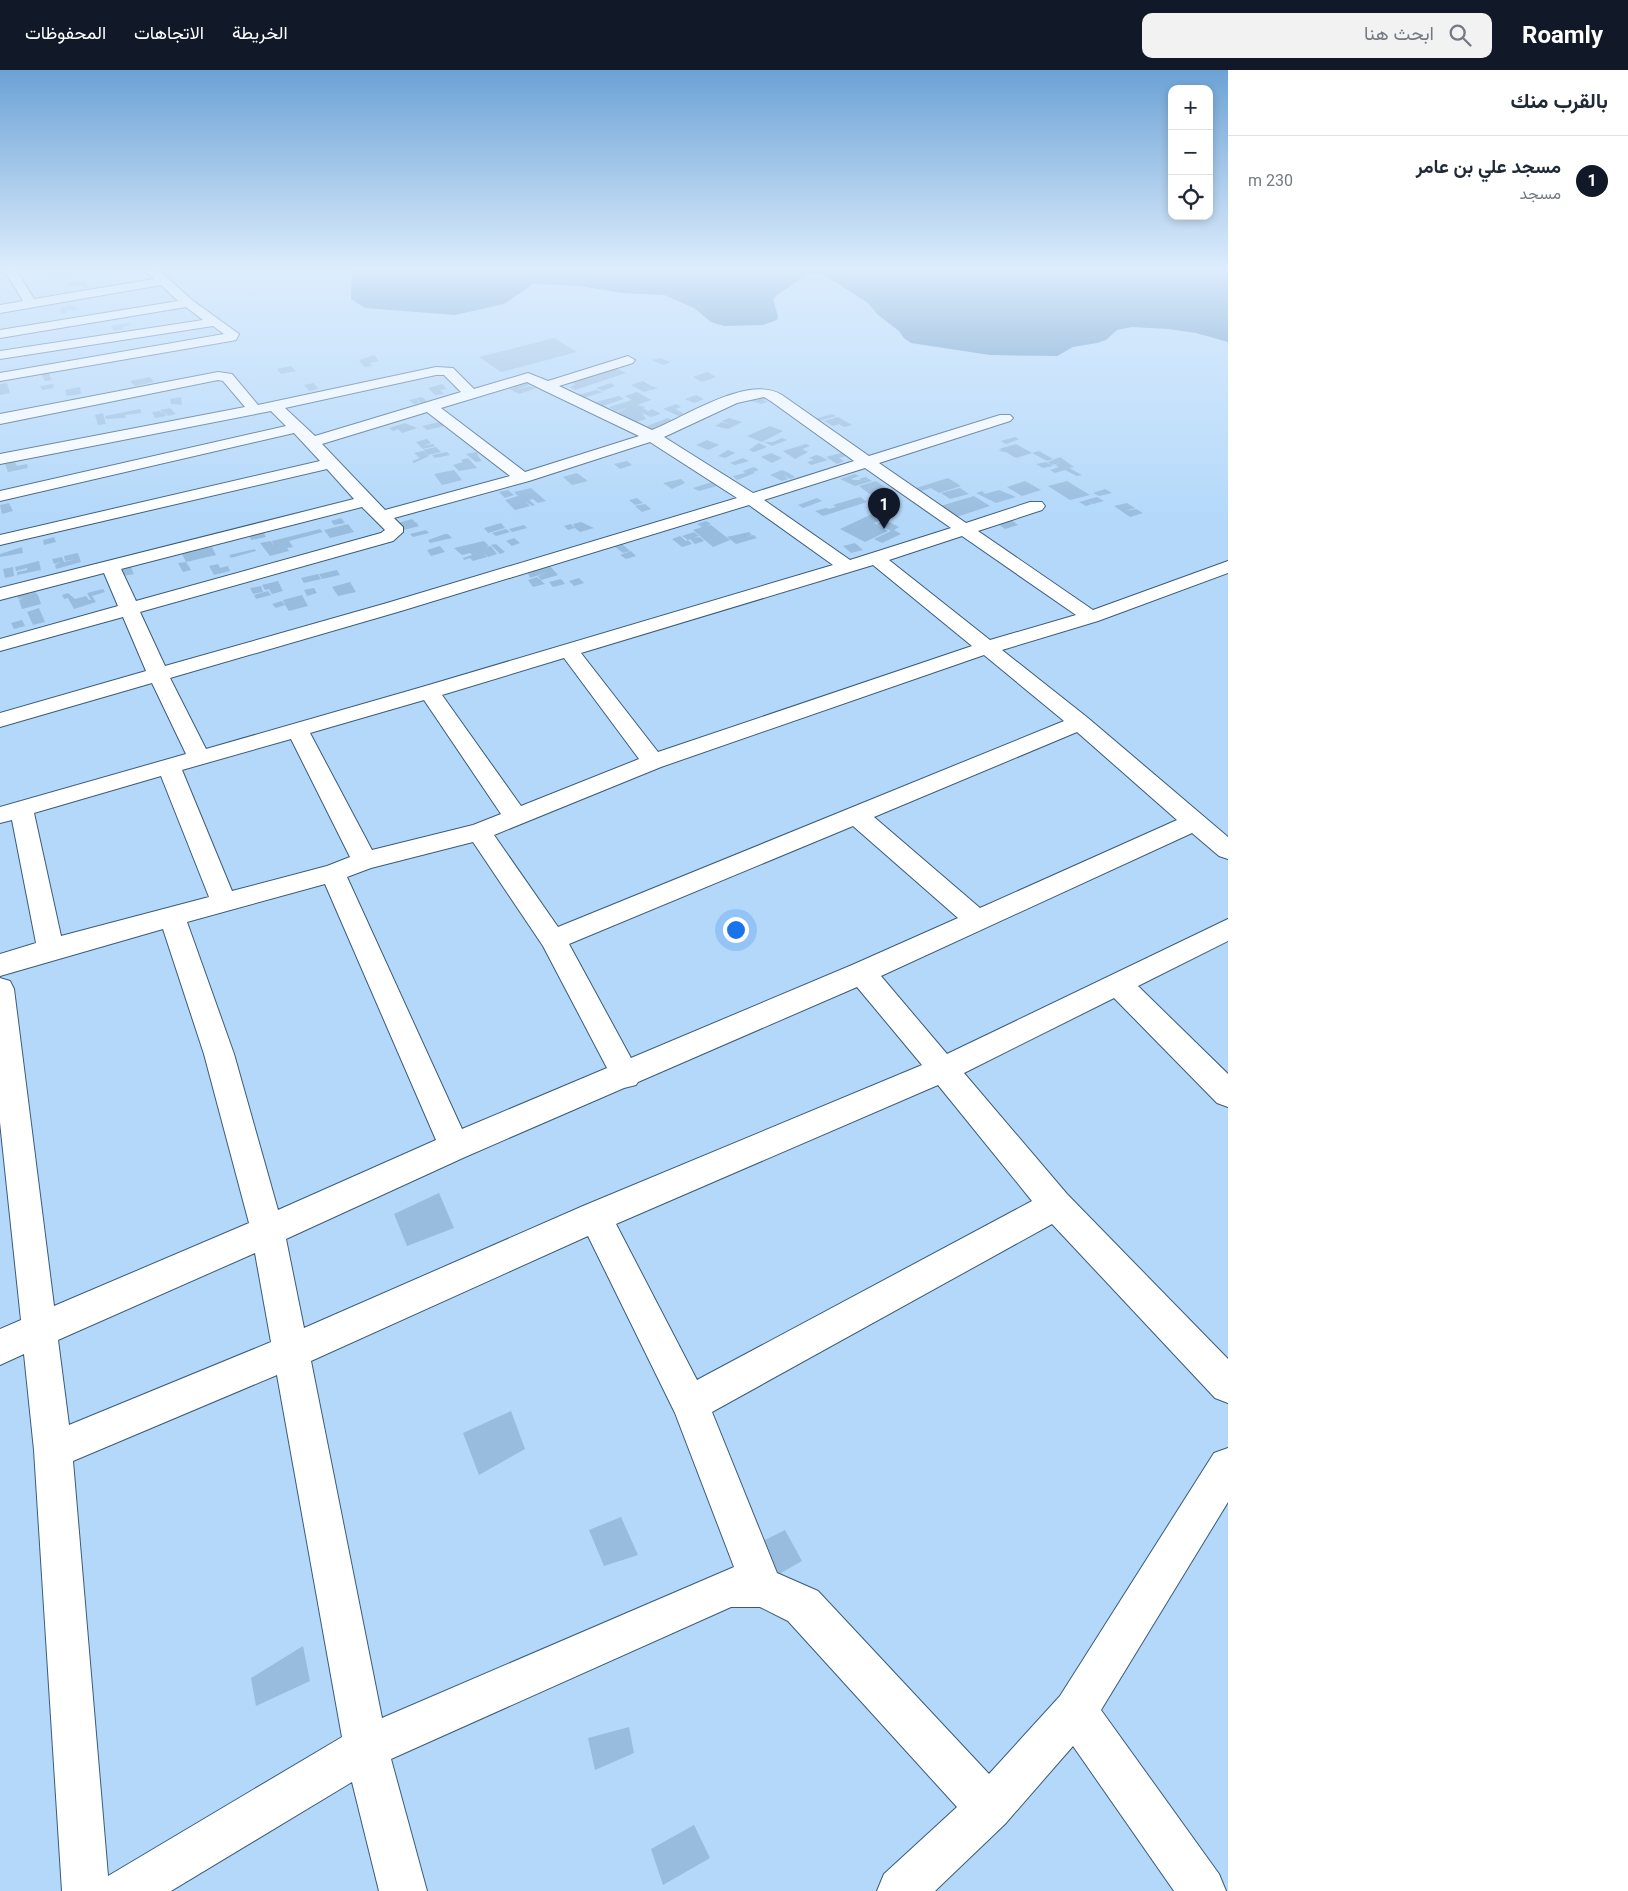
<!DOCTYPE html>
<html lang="ar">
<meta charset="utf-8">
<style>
:root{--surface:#fff;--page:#f2f2f3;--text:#1f2937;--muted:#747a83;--line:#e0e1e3;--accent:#111827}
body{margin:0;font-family:Roboto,Vazirmatn,sans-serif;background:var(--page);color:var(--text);direction:rtl}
.controls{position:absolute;right:15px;top:15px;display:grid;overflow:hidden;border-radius:10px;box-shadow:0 2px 8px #0003}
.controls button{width:45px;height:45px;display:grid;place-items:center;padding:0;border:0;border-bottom:1px solid var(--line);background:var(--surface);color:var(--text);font:25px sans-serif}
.you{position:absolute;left:735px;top:859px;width:18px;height:18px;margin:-12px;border:4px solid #fff;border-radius:50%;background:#1a73e8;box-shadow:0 0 0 8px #1a73e833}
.badge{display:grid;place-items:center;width:32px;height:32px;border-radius:50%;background:var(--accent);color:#fff;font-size:16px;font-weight:700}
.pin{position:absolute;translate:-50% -41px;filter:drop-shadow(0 1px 2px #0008)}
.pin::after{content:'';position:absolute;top:26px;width:18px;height:15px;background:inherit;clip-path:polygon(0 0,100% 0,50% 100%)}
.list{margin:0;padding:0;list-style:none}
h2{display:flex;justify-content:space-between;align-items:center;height:65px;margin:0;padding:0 20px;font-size:21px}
h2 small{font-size:16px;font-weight:400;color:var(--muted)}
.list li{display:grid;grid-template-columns:32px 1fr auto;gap:15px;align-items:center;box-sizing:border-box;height:90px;padding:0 20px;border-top:1px solid var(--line)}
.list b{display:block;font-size:19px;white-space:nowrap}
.list p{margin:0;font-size:16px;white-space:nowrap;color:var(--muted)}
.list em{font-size:16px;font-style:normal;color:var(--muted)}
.icon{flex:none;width:28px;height:28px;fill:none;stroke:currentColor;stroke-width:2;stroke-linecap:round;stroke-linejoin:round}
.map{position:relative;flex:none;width:1228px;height:1821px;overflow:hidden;direction:ltr}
header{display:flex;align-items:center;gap:30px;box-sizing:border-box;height:70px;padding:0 25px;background:var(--accent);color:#fff}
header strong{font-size:24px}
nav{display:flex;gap:28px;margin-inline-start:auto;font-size:18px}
.search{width:350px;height:45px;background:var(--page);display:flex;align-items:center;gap:12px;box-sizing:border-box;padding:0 18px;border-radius:10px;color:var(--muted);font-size:19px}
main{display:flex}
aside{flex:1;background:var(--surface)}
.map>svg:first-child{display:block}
.water{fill:#5288b8}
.building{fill:#98bcde}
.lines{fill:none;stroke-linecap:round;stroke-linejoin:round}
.street-casing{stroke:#3b5b79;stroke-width:2}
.street{fill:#fff;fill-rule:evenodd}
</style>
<header>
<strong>Roamly</strong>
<div class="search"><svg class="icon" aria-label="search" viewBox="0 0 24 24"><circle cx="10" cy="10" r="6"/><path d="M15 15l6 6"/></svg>ابحث هنا</div>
<nav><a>الخريطة</a><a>الاتجاهات</a><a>المحفوظات</a></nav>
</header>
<main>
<aside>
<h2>بالقرب منك<small></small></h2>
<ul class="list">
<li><span class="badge">1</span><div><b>مسجد علي بن عامر</b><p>مسجد</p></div><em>230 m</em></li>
</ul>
</aside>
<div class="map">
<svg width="1228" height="1821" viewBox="0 0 1228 1821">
<rect width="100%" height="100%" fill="#b3d8fa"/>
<!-- water -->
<path class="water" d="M 352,198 L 1228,198 L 1228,272 L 1196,263 L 1168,259 L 1132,257 L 1117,260 L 1106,270 L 1097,273 L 1073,277 L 1057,286 L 990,285 L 911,273 L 904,268 L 899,261 L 878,245 L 868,233 L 823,204 L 808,204 L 777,225 L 773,229 L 778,246 L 777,250 L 763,255 L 724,256 L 711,252 L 694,238 L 664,225 L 623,223 L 579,216 L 533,214 L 504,234 L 455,245 L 365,238 L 351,229 Z"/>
<!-- building -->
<g class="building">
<path d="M 74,198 L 76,204 L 68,206 L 54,206 L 49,200 L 56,199 L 59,204 L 68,202 L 71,204 L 66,200 Z"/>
<path d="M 85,211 L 88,218 L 82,219 L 81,215 L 70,217 L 68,213 Z"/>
<path d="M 71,235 L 79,240 L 66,240 L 67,243 L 61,244 L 61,238 Z"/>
<path d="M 128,253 L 130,255 L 123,257 L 124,259 L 114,261 L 111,256 Z"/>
<path d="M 554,268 L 577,282 L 501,302 L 479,287 Z"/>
<path d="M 374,285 L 379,291 L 370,293 L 373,296 L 364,297 L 359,290 Z"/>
<path d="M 660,288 L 671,292 L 663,295 L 652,290 Z"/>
<path d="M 291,296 L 296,301 L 281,304 L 277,299 Z"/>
<path d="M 616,298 L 626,303 L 575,320 L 570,317 L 575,314 L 572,312 Z"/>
<path d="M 48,302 L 52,310 L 45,311 L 41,303 Z"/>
<path d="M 707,302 L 716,307 L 702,312 L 693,307 Z"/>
<path d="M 150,307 L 154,312 L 145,314 L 143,310 L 145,314 L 135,316 L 130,311 Z"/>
<path d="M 643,311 L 651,316 L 658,318 L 651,320 L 642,315 L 650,320 L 644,322 L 631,315 Z"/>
<path d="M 7,313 L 10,323 L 0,325 L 0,314 Z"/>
<path d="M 314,313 L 318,319 L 309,321 L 304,315 Z"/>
<path d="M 526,313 L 529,315 L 517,320 L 530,316 L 536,318 L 519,324 L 509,319 Z"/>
<path d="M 611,313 L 615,316 L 603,321 L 596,318 Z"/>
<path d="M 53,314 L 54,318 L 42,320 L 40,316 Z"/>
<path d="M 442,314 L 447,319 L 440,320 L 444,324 L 435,325 L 428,318 Z"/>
<path d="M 80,317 L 81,324 L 67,326 L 65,320 Z"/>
<path d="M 596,320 L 603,322 L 583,328 L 578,325 Z"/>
<path d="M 637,322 L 651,330 L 637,335 L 646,337 L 643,338 L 648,341 L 652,339 L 661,344 L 651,347 L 642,343 L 646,349 L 634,353 L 618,342 L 627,338 L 616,341 L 609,337 L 632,330 L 625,326 Z"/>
<path d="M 696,325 L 704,329 L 694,333 L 685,329 Z"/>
<path d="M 619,326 L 624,329 L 603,336 L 596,332 Z"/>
<path d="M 763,326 L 768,328 L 763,330 L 768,332 L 761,334 L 748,330 Z"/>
<path d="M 181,327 L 182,335 L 171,334 L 170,329 Z"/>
<path d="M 422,327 L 429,333 L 423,335 L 416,329 L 419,333 L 414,334 L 409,330 Z"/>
<path d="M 676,334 L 681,337 L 675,339 L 687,345 L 681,347 L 663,339 Z"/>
<path d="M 170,338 L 176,344 L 168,346 L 163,341 L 166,346 L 155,348 L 152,342 L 159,341 L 163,344 L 160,340 Z"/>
<path d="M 140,339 L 142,343 L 125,345 L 126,348 L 106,349 L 105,346 Z"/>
<path d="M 103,343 L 106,354 L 98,355 L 95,345 Z"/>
<path d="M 832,344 L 836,346 L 819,351 L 815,349 Z"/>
<path d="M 838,347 L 852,355 L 844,357 L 839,354 L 833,356 L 824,351 Z"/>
<path d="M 668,348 L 673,351 L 652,359 L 647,356 Z"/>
<path d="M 729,348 L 742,352 L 728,359 L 715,356 L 722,352 L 731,355 L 722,351 Z"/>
<path d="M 439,352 L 444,356 L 427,360 L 422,356 Z"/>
<path d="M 405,353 L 417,358 L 402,363 L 398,359 L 393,361 L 389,358 Z"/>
<path d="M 770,356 L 783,361 L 762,372 L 747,366 Z"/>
<path d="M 1015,367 L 1019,369 L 1006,374 L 1001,371 Z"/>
<path d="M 782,368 L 787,370 L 772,376 L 764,372 L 773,372 Z"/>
<path d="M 427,369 L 431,373 L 422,376 L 433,374 L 435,376 L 423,379 L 416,372 Z"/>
<path d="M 707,370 L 719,375 L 708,380 L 696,375 Z"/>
<path d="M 759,373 L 767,377 L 754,382 L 749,380 Z"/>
<path d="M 806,374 L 810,376 L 802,379 L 808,382 L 795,389 L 783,381 Z"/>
<path d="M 1016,374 L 1032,383 L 1016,388 L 1006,382 L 998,381 L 1002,380 L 999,379 Z"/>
<path d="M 436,377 L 441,382 L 428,385 L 423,380 Z"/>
<path d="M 728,380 L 735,383 L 725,388 L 718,386 Z"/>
<path d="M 423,381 L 429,386 L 414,393 L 412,391 L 420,388 L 414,383 Z"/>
<path d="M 1039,381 L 1053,389 L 1047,391 L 1032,383 Z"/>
<path d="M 447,382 L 450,385 L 435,388 L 432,385 Z"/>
<path d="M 477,382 L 478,386 L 482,391 L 476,392 L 466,384 Z"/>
<path d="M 771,383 L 782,388 L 772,393 L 761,387 Z"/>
<path d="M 841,383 L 846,386 L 839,388 L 844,391 L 837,394 L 826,387 Z"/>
<path d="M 816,385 L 820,386 L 828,390 L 811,395 L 807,392 L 814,390 L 809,388 Z"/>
<path d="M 1060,387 L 1074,397 L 1069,398 L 1082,405 L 1077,406 L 1065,400 L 1055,403 L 1050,400 L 1059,397 L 1055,395 L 1060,393 L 1052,395 L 1048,392 Z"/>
<path d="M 468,388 L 477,398 L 459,401 L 453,395 L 463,392 L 461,390 Z"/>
<path d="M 743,388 L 749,391 L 735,395 L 730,393 Z"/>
<path d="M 627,391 L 632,395 L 620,399 L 614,394 Z"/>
<path d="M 15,392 L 17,396 L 27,394 L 28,398 L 8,402 L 5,394 Z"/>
<path d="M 1046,392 L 1053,396 L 1043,398 L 1036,394 Z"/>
<path d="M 754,397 L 759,400 L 753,402 L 755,403 L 737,410 L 733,406 L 745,403 L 743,401 Z"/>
<path d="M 454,400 L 462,410 L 442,415 L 434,404 Z"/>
<path d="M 782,400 L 789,403 L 795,407 L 790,409 L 784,405 L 788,409 L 782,411 L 770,405 Z"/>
<path d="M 577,403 L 588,411 L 572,415 L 563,407 Z"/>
<path d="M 855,404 L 859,406 L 851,409 L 854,410 L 861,410 L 859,409 L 866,407 L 872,411 L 855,416 L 840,409 Z"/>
<path d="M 948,408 L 961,416 L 939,423 L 931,418 L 921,421 L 916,418 Z"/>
<path d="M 681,409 L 685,413 L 672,419 L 663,413 Z"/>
<path d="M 876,411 L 888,419 L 871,425 L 859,416 Z"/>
<path d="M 1025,411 L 1041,420 L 1022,426 L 1007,417 Z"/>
<path d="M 1067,411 L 1090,425 L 1070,430 L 1048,416 Z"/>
<path d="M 712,412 L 717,416 L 699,421 L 693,418 Z"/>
<path d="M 531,418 L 546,431 L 538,433 L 533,429 L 529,430 L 535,435 L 532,436 L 525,431 L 530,436 L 515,440 L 505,430 L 518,426 L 514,422 Z"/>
<path d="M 960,418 L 969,424 L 950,429 L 941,423 Z"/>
<path d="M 1105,419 L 1112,423 L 1099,426 L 1093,423 Z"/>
<path d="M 508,420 L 514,425 L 505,428 L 499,422 Z"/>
<path d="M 999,420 L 1016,427 L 996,433 L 976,423 L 982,421 L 985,424 Z"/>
<path d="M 974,426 L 990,436 L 953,448 L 937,437 Z"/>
<path d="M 860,427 L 867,432 L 823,446 L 815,441 L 826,438 L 829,439 L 836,437 L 833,435 Z"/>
<path d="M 1097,427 L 1104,431 L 1093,434 L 1088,430 L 1092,434 L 1086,436 L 1079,432 Z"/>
<path d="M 637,428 L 643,433 L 635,435 L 629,430 Z"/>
<path d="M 817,428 L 822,431 L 803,438 L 798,435 Z"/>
<path d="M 9,433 L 13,441 L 2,444 L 0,435 Z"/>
<path d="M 1127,433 L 1135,438 L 1125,441 L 1136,439 L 1143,443 L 1130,447 L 1114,436 Z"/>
<path d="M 645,434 L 651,439 L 642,442 L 635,436 Z"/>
<path d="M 872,444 L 883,449 L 874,453 L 888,461 L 865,472 L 840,459 Z"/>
<path d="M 341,448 L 345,453 L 334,455 L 331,451 Z"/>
<path d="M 412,449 L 415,452 L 409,454 L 416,452 L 419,456 L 404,460 L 398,453 Z"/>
<path d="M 1010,449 L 1018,455 L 1005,459 L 997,453 Z"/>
<path d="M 885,450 L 899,457 L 894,460 L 901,464 L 882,473 L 874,469 L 891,461 L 877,454 Z"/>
<path d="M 706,451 L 711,454 L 706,456 L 711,455 L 730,470 L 713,477 L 693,460 L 702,457 L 697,454 Z"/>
<path d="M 581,452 L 594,458 L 580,462 L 575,458 L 568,460 L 564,456 L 571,454 L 575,458 L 573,454 Z"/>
<path d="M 501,453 L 505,458 L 488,463 L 484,458 Z"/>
<path d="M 348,454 L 354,462 L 330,468 L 324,460 Z"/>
<path d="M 524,455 L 527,458 L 512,462 L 509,459 Z"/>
<path d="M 320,459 L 323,462 L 289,471 L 293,477 L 287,478 L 289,481 L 270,486 L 260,473 L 271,471 L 273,476 L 272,471 Z"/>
<path d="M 506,459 L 510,462 L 496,466 L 492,463 Z"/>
<path d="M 426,460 L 429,463 L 413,467 L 410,464 Z"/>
<path d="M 694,462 L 699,466 L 693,468 L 700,467 L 704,471 L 695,474 L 690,469 L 688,470 L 692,474 L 682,477 L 672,469 L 680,466 L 686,471 L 688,470 L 682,466 Z"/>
<path d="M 749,462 L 752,465 L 747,467 L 754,465 L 757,468 L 736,474 L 727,467 Z"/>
<path d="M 264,463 L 266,467 L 251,470 L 250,466 Z"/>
<path d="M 445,464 L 448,464 L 452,468 L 430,473 L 428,470 Z"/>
<path d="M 54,467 L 56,472 L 44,475 L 43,470 Z"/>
<path d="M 514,468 L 520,473 L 512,476 L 506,471 Z"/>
<path d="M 484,471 L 489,476 L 484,478 L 491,476 L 497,484 L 488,487 L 483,482 L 487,487 L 473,491 L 470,488 L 464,490 L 463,488 L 472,485 L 470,483 L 462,485 L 454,478 Z"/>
<path d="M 855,473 L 863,480 L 851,483 L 843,476 Z"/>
<path d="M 496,474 L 505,482 L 500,484 L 491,475 Z"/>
<path d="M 622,474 L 630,481 L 623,483 L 614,476 Z"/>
<path d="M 440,476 L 445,482 L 431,486 L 427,480 Z"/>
<path d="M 22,477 L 23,483 L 0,487 L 0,484 Z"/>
<path d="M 212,477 L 216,485 L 186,492 L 182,484 Z"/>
<path d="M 255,479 L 256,481 L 231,488 L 229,485 Z"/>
<path d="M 631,481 L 636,486 L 626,489 L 620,485 Z"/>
<path d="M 78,483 L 81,492 L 56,499 L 55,495 L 61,492 L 54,494 L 52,489 L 62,487 L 64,492 L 76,489 L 65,491 L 64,486 Z"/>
<path d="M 39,491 L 41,500 L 17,505 L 17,502 L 27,500 L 27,498 L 16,501 L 15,497 Z"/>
<path d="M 186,492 L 191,500 L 183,502 L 178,493 Z"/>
<path d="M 218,494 L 220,498 L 228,496 L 230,501 L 214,505 L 209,496 Z"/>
<path d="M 548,494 L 558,505 L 541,510 L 538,506 L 548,502 L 530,508 L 528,503 Z"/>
<path d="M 13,497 L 14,506 L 5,508 L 3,499 Z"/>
<path d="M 131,497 L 134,504 L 123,506 L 121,500 Z"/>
<path d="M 337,500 L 340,505 L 322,509 L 319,504 Z"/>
<path d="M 318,504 L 321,509 L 304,513 L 301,508 Z"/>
<path d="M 537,507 L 545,514 L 533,517 L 528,510 Z"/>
<path d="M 579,508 L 584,513 L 574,516 L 569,511 Z"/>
<path d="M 561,509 L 565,514 L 553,517 L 549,512 Z"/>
<path d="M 278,511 L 283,521 L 272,524 L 269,519 L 265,520 L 262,515 Z"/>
<path d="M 350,512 L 356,522 L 338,526 L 332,517 Z"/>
<path d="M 261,516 L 263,522 L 253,524 L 250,518 Z"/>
<path d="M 314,518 L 317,523 L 307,526 L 304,520 Z"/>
<path d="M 103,519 L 105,522 L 92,526 L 96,532 L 74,539 L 68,528 L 64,529 L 62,525 L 68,523 L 75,529 L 86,526 L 89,530 L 91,530 L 87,523 Z"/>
<path d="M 28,520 L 29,524 L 35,522 L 38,525 L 41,534 L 22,539 L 19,530 L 24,528 L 18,529 L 17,523 Z"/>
<path d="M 268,521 L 271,525 L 256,529 L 254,525 Z"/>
<path d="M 302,525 L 308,536 L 289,541 L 285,535 L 276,538 L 272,534 L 282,531 L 285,535 L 283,530 Z"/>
<path d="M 39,538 L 45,552 L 33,555 L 27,542 Z"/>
<path d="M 22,550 L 25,556 L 14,559 L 11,553 Z"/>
<path d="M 439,1123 L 454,1158 L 407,1176 L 394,1144 Z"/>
<path d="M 511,1341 L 525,1379 L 479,1405 L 463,1363 Z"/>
<path d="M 621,1447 L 638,1485 L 604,1496 L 589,1460 Z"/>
<path d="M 785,1460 L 802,1491 L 774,1507 L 759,1473 Z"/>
<path d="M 303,1576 L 310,1611 L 256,1636 L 251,1608 Z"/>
<path d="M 629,1657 L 634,1683 L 595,1700 L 588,1668 Z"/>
<path d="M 694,1755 L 710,1788 L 663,1815 L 651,1779 Z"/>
</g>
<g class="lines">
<!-- street casing -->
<g class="street-casing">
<g id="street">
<path d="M 3,198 L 15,198 L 34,229 L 154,209 L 143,198 L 157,198 L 192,230 L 239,264 L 236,270 L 231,271 L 0,311 L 0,303 L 224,264 L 213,256 L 0,289 L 0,281 L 203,250 L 186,237 L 0,268 L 0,260 L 178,231 L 161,215 L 0,243 L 0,235 L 23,231 Z"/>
<path d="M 628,286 L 635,290 L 633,293 L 559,316 L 652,360 C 685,347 749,304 782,325 L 869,386 L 1000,345 L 1010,345 L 1013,348 L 1010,351 L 879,393 L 966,453 L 1030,432 L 1042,432 L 1045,436 L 1042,440 L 978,461 L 1093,540 L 1228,491 L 1228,503 L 1098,551 L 1002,580 L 1088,648 L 1228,767 L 1228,789 L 1219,786 L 1192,763 L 881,906 L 947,984 L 1228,849 L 1228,871 L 1138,916 L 1228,1004 L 1228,1037 L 1217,1033 L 1114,928 L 964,1003 L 1067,1124 L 1228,1289 L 1228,1333 L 1215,1328 L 1052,1154 L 712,1342 L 777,1503 L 818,1521 L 989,1704 L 1060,1626 L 1214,1383 L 1228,1378 L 1228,1432 L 1101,1640 L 1219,1804 L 1226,1821 L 1174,1821 L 1073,1676 L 1005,1754 L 935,1821 L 877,1821 L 884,1804 L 957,1737 L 788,1551 L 760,1537 L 731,1537 L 391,1689 L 427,1821 L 379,1821 L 352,1712 L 171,1821 L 62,1821 L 34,1380 L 24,1284 L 0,1295 L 0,1259 L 21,1250 L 0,1052 L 0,908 L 10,911 L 14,919 L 54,1236 L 249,1153 L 204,984 L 163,859 L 0,906 L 0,884 L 36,873 L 12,750 L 0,753 L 0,737 L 186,684 L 152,613 L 0,657 L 0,643 L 146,601 L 123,547 L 0,581 L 0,569 L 118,536 L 104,503 L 0,530 L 0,518 L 354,429 L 327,399 L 0,475 L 0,465 L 320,391 L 294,363 L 0,431 L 0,421 L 286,356 L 271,341 L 0,394 L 0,384 L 245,337 L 223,311 L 218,310 L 0,354 L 0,344 L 218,302 L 232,304 L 258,335 L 436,297 L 453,298 L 474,319 L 528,303 L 548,311 ZM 436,305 L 444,305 L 461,322 L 315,366 L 285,338 ZM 527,312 L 541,319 L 639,366 L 525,402 L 441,338 ZM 764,327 L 772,332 L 854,391 L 753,423 L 664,367 L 737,333 ZM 427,342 L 510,406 L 385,440 L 322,374 ZM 650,372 L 737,428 L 387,533 L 165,596 L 140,542 L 393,471 L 403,462 L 403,457 L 394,448 L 529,411 ZM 865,398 L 951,458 L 850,490 L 764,430 ZM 749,435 L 833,495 L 422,617 L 206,679 L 170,608 L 401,541 ZM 362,437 L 385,460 L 381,463 L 136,531 L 121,499 ZM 962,466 L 1076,545 L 990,570 L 889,490 ZM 873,495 L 972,576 L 658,682 L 581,583 ZM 984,585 L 1064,651 L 558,857 L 494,765 L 661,697 ZM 564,588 L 639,689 L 521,736 L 442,625 ZM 424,630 L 501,744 L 473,755 L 372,780 L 310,663 ZM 1077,662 L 1177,750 L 980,838 L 874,747 ZM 291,669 L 350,787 L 327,796 L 232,821 L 182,700 ZM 161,706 L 209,827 L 61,866 L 34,743 ZM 853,756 L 958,848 L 852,895 L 631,988 L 569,874 ZM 473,772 L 543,876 L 607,998 L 462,1059 L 347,807 L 371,798 ZM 325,814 L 436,1070 L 278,1140 L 234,984 L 187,852 ZM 857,917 L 922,995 L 583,1136 L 304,1258 L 286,1169 L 465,1087 L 624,1018 L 636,1015 L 638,1012 ZM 938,1015 L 1032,1131 L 697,1310 L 616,1154 ZM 588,1166 L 675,1343 L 734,1497 L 382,1648 L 311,1291 ZM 255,1183 L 271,1272 L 69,1355 L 58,1270 ZM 277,1305 L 342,1667 L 108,1806 L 73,1391 Z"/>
</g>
</g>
<!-- street -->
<use href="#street" class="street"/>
</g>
<!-- sky -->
<linearGradient id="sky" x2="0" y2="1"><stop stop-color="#6ca2d5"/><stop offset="0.44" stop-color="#ddedfd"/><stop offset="1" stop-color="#ddedfd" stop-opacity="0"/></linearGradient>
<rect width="1228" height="453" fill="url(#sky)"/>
</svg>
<div class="controls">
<button>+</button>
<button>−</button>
<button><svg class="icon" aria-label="locate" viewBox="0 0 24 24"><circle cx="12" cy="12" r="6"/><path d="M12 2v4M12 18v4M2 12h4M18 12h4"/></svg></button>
</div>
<div class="you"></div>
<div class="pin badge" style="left:884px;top:459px">1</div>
</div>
</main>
